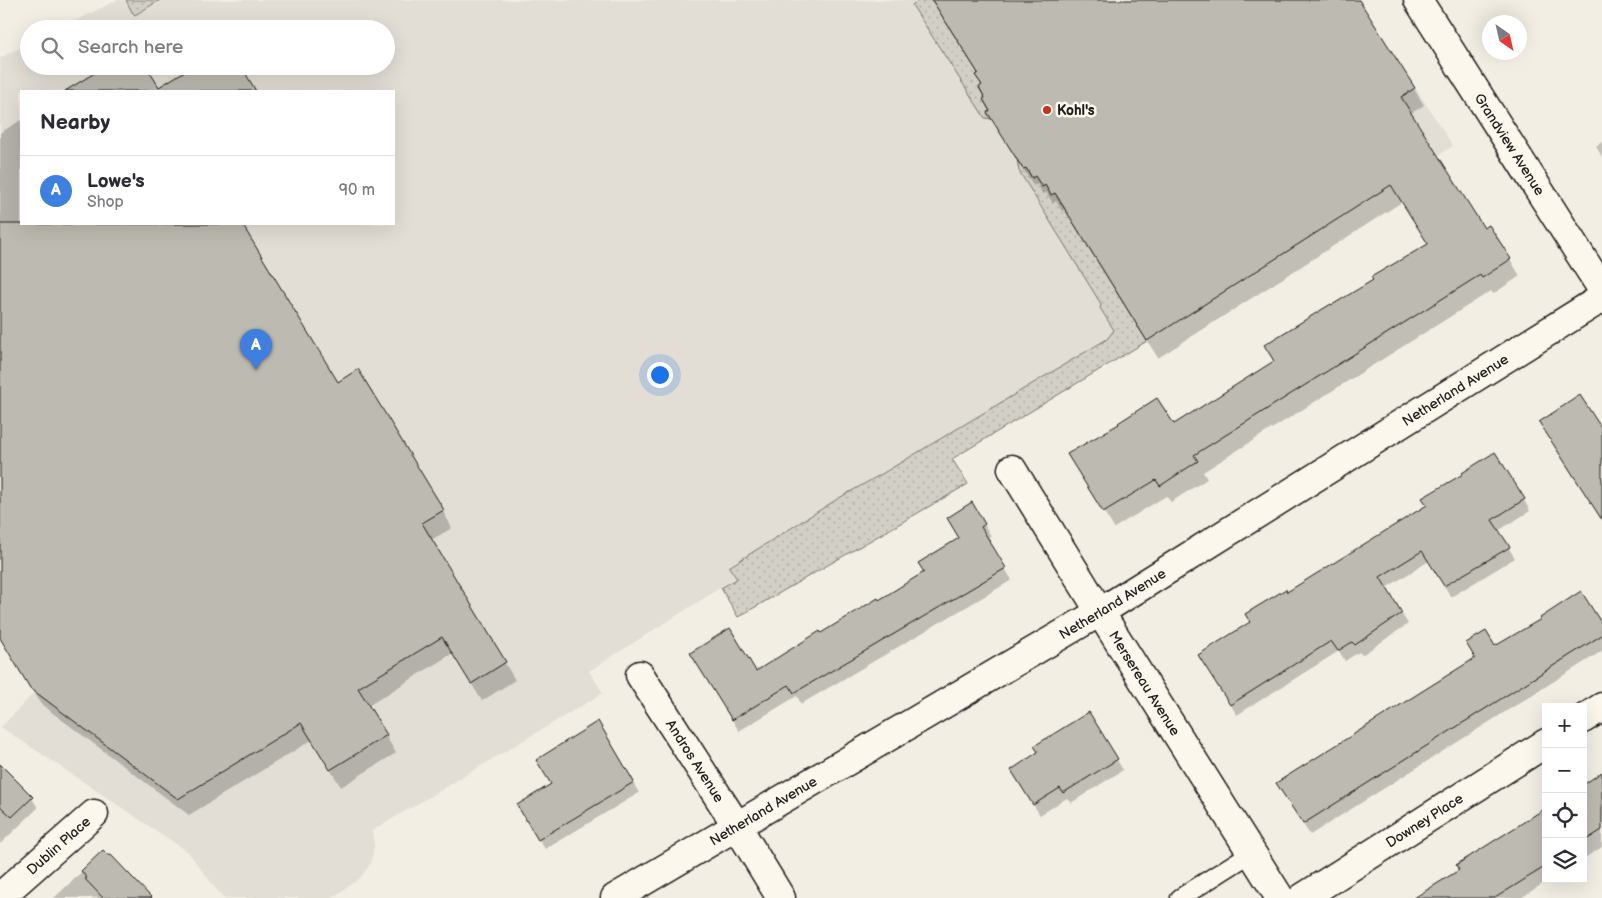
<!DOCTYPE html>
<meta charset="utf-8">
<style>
:root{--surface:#fff;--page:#f7f7f7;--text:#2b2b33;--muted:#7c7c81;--line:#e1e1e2;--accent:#1a73e8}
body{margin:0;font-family:"Balsamiq Sans",sans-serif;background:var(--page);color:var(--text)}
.controls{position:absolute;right:15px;bottom:15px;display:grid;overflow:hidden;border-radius:0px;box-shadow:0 5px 20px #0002}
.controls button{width:45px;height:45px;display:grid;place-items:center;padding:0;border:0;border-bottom:1px solid var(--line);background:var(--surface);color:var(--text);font:25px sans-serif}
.compass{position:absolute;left:1482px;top:15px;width:45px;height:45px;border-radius:50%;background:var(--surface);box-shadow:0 5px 20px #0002;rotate:146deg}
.you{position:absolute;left:659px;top:374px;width:18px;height:18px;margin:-12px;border:4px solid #fff;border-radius:50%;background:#1a73e8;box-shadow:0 0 0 8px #1a73e833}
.badge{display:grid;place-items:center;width:32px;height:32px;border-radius:50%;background:var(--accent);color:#fff;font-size:16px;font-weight:700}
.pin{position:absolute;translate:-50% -41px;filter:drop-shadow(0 1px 2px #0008)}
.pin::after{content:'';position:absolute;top:26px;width:18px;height:15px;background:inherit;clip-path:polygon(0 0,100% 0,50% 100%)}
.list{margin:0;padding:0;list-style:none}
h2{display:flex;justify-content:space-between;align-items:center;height:65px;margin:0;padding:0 20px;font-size:21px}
h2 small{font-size:16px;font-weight:400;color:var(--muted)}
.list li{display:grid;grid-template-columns:32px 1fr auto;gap:15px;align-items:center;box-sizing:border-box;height:70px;padding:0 20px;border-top:1px solid var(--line)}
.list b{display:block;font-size:19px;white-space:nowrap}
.list p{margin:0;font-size:16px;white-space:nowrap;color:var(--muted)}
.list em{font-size:16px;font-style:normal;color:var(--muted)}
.icon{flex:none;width:28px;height:28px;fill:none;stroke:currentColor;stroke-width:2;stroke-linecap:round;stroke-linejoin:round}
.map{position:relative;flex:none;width:1602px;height:898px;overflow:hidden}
.search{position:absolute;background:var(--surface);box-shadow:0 5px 20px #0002;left:20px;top:20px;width:375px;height:55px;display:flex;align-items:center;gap:12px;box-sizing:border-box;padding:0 18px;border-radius:28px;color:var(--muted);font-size:19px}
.panel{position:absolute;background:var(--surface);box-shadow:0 5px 20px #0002;left:20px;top:90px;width:375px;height:135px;border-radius:0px}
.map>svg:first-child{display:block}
.built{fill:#e2ded5;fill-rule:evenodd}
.grass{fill:url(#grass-dots);stroke:#777671}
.shadow{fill:#0003}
.building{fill:#bdbab1;stroke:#1c1c1c}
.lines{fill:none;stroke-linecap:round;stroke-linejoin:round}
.lane-casing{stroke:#1c1c1c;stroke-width:21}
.street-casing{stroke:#1c1c1c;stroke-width:31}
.lane{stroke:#fbf7ec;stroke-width:18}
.street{stroke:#fbf7ec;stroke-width:28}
.poi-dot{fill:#c8321e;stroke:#fbf7ec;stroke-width:2}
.labels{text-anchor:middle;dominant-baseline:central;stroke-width:5;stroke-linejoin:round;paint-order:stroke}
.poi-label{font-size:14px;font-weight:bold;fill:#1c1c1c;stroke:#fbf7ec;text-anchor:start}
.street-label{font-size:14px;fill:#1c1c1c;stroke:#fbf7ec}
</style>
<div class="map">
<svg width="1602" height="898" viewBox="0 0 1602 898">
<defs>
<pattern id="grass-dots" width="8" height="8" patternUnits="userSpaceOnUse" patternTransform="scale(1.25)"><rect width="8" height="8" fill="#d2cfc6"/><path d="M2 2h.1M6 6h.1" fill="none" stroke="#b4b1aa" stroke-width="1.8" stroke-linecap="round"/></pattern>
</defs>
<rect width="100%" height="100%" fill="#f2eee4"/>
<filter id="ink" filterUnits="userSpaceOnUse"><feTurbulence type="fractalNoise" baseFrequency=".02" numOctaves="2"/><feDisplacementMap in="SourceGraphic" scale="10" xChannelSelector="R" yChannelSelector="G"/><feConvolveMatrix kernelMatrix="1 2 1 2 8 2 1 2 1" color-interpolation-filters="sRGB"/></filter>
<g filter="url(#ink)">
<!-- built -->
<path class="built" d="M 117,0 L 1359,0 L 1453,146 L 1147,341 L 952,459 L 968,484 L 738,617 L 720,588 L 589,671 L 603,693 L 372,831 L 374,846 L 371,863 L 360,878 L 332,898 L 223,898 L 188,852 L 1,727 L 35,692 L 30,688 L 0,638 L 0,58 L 29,43 L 29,66 L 386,66 L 386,29 L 59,29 ZM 21,91 L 394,91 L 394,224 L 21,224 Z"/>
<!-- grass -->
<g class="grass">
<path d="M 126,0 L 160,0 L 135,15 L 132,12 Z"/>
<path d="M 919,0 L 932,0 L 978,73 L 975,75 L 982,85 L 979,88 L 985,98 L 983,100 L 990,111 L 987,113 L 991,119 L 985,118 L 912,5 Z"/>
<path d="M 1017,160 L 1023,169 L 1026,168 L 1032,178 L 1035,176 L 1042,187 L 1045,185 L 1055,193 L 1147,341 L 952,459 L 968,484 L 738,617 L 721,588 L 737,579 L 729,567 L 839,498 L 880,475 L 1107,339 L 1114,330 L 1100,308 L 1101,304 L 1019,171 Z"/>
</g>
<!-- shadow -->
<g class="shadow">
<path d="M 933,0 L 1358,0 L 1424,105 L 1410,114 L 1484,230 L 1510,259 L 1520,276 L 1493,294 L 1491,291 L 1203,472 L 1207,479 L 1171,502 L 1166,496 L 1114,528 L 1079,472 L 1174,426 L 1275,362 L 1331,307 L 1429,245 L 1402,202 L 1158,358 L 1065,209 L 1062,211 L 1056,201 L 1053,203 L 1046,192 L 1043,194 L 1037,184 L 1034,186 L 998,130 L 989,113 L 991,112 L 979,74 Z"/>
<path d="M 109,66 L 158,89 L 240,66 L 255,91 L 68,91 Z"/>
<path d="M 21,120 L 21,224 L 240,224 L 337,384 L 443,511 L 452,528 L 431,540 L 515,680 L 482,701 L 453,653 L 368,706 L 396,753 L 341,787 L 312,740 L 189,815 L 42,705 L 0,637 L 0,133 Z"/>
<path d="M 1602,142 L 1602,157 L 1596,146 Z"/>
<path d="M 1524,500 L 1530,511 L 1498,531 L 1515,558 L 1451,597 L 1429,561 L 1386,588 L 1408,624 L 1362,655 L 1359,652 L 1345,661 L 1339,651 L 1237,715 L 1206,667 L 1251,622 L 1286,593 Z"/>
<path d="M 972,504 L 991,536 L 987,539 L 1012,580 L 801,704 L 797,696 L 739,731 L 698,665 L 755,672 L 879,602 L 925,573 L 960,538 Z"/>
<path d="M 1602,627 L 1602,651 L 1310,835 L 1285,796 L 1495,648 Z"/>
<path d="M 598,723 L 639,793 L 545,849 L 524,816 L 552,785 Z"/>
<path d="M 1039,753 L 1117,760 L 1123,770 L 1071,803 L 1067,798 L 1040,815 L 1018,781 Z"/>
<path d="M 0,766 L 32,798 L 38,808 L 0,844 Z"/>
<path d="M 1602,774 L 1602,847 L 1583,859 L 1583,786 Z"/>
<path d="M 1546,810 L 1546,879 L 1550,879 L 1521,898 L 1417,898 L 1461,871 Z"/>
<path d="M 103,852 L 148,898 L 54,898 Z"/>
</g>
<!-- building -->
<g class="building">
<path d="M 932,0 L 1359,0 L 1415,88 L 1401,97 L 1484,228 L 1489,225 L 1511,259 L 1482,278 L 1480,275 L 1194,455 L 1198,461 L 1160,486 L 1156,480 L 1103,512 L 1067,454 L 1119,424 L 1118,423 L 1157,398 L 1174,424 L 1274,361 L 1264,345 L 1331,304 L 1332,305 L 1373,280 L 1371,277 L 1428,244 L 1391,185 L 1147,341 L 1055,193 L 1051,195 L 1045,185 L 1042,187 L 1035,176 L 1032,178 L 1026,168 L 1023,169 L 987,112 L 990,111 L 983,99 L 985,98 L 979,87 L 982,85 L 975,75 L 978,73 Z"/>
<path d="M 106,66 L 146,66 L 159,87 L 193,66 L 241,66 L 256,91 L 65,91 Z"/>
<path d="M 0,224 L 242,224 L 338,382 L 358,369 L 444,510 L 422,523 L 506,662 L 471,684 L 442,637 L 358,688 L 387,735 L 330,770 L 301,723 L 178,799 L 30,688 L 0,638 Z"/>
<path d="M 1580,395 L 1602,429 L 1602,520 L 1539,422 Z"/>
<path d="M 1495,452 L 1525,499 L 1492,520 L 1510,547 L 1444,586 L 1422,551 L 1380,577 L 1402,613 L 1355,645 L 1352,642 L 1338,651 L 1331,641 L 1230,705 L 1198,655 L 1250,622 L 1245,614 L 1286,589 L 1287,592 L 1427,505 L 1422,498 L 1463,474 L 1462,473 Z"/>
<path d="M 972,502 L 985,524 L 981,527 L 1006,568 L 794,693 L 789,685 L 732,720 L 690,653 L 730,628 L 756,671 L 820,631 L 821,633 L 878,598 L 879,600 L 924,572 L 918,563 L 959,538 L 947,518 Z"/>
<path d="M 1581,591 L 1602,624 L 1602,635 L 1303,824 L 1276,783 L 1475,658 L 1466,643 L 1486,631 L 1495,646 L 1541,619 L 1540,618 Z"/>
<path d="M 1089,712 L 1118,759 L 1063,793 L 1060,788 L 1033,805 L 1011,770 L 1038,752 L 1034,746 Z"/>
<path d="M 598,721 L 634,782 L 538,840 L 517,805 L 551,784 L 536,760 Z"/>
<path d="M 0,764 L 33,797 L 12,817 L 0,806 Z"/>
<path d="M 1602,772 L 1602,830 L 1583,842 L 1583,785 Z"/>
<path d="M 1546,808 L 1546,866 L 1495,898 L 1414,898 L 1459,870 L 1456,865 Z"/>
<path d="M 103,850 L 109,856 L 111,855 L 152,898 L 103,898 L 85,879 L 87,878 L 81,871 Z"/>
</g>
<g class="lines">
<!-- lane casing -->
<g class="lane-casing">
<path id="lane" d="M 1180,898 L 1251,853"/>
</g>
<!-- street casing -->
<g class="street-casing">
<g id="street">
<path id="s1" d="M 1418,0 L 1602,289"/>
<path id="s2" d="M 1012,469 L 1100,612 L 1280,898"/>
<path id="s3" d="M 640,675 L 737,826 L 781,898"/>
<path d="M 1583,719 L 1602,707"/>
<path id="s4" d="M 0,897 L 94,814"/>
<path id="s5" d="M 615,898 L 1100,612 L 1602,298"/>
<path id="s6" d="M 1302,898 L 1546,743"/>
</g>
</g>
<!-- lane -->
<use href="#lane" class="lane"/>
<!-- street -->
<use href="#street" class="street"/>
</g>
</g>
<!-- markers -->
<circle class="poi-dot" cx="1047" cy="110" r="5"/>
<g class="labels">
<!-- poi labels -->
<g class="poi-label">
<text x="1057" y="110">Kohl's</text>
</g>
<!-- street labels -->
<g class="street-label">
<text stroke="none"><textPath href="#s1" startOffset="171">Grandview Avenue</textPath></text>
<text stroke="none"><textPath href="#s5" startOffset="982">Netherland Avenue</textPath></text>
<text stroke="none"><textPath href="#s5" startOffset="578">Netherland Avenue</textPath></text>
<text stroke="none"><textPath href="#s2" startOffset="252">Mersereau Avenue</textPath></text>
<text stroke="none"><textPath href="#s3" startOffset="102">Andros Avenue</textPath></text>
<text stroke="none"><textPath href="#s5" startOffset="172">Netherland Avenue</textPath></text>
<text stroke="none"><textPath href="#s6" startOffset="145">Downey Place</textPath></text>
<text stroke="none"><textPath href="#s4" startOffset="78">Dublin Place</textPath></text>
</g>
</g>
</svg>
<div class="controls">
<button>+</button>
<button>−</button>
<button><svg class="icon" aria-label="locate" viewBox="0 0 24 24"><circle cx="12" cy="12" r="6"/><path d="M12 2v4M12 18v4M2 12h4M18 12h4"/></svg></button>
<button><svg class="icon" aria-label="layers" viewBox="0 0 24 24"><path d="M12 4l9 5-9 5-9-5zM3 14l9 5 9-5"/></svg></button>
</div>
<svg class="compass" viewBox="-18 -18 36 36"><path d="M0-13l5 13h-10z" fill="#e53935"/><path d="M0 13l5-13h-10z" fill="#7c7c81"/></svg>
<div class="you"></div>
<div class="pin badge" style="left:256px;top:370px;background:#3f7fe0">A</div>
<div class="search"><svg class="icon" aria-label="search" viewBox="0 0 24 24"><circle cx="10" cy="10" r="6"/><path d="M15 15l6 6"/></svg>Search here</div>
<section class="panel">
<h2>Nearby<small></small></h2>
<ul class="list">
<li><span class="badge" style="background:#3f7fe0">A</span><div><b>Lowe's</b><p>Shop</p></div><em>90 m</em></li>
</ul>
</section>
</div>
